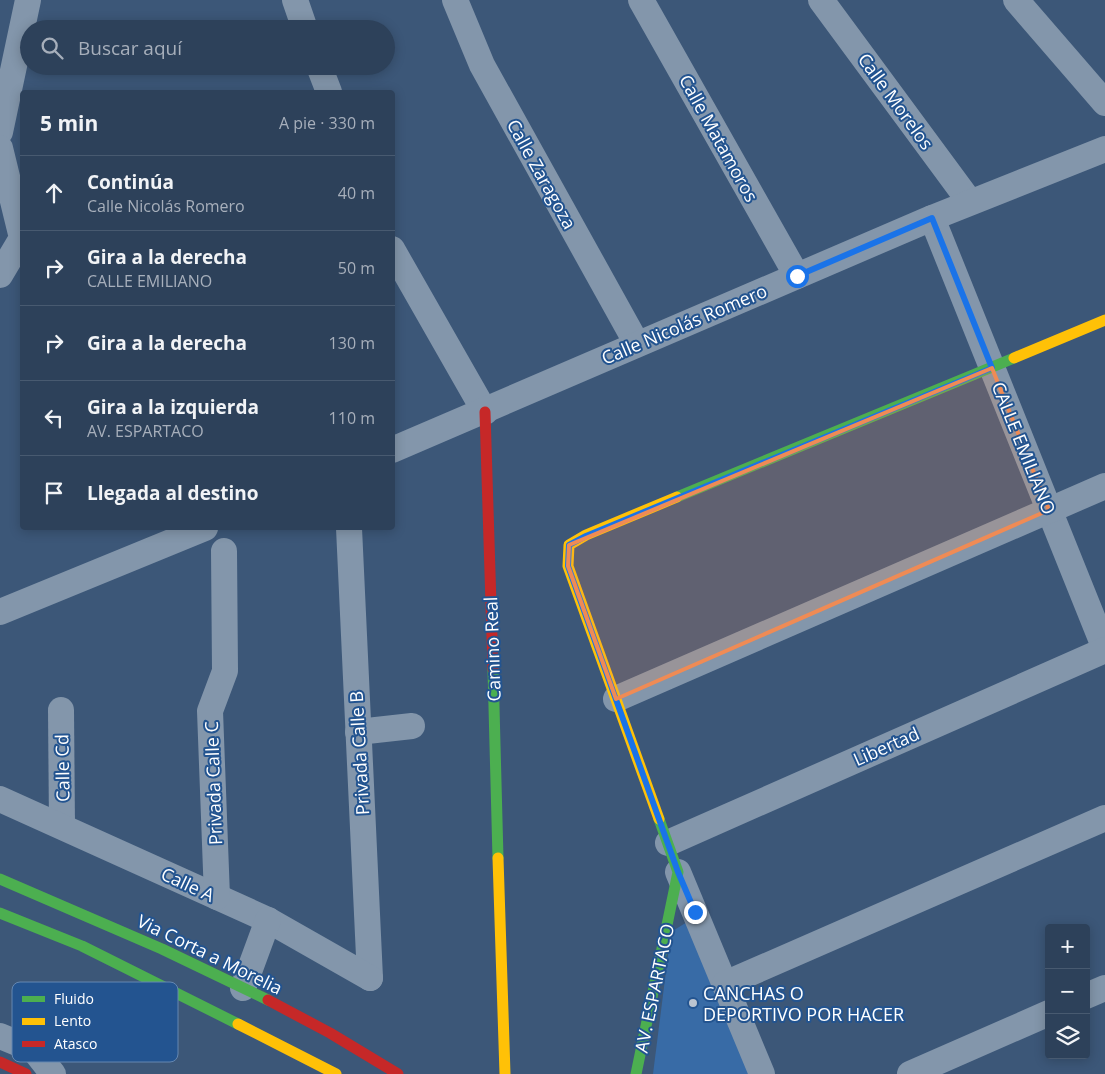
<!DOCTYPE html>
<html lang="es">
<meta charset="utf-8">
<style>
:root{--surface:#2d415a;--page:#394c63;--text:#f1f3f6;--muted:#a7afbb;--line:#485a70}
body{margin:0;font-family:"Open Sans",sans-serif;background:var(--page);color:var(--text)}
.controls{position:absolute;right:15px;bottom:15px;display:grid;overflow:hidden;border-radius:5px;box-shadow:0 2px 12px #0003}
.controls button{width:45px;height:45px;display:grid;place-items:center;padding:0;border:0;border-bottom:1px solid var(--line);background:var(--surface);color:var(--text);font:25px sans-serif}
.stop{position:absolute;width:15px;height:15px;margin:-11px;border:4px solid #1a73e8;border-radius:50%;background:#fff}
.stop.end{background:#1a73e8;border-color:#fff;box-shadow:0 1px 5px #0008}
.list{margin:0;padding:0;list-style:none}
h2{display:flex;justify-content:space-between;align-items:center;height:65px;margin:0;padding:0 20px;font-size:21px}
h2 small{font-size:16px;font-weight:400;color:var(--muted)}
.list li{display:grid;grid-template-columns:32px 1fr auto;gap:15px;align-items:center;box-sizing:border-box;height:75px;padding:0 20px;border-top:1px solid var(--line)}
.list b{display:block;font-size:19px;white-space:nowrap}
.list p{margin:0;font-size:16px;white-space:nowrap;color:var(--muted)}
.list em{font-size:16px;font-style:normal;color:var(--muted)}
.icon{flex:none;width:28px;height:28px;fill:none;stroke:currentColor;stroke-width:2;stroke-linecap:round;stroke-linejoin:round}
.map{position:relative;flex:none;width:1105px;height:1074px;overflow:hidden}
.search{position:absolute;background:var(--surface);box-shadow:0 2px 12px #0003;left:20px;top:20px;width:375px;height:55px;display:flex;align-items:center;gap:12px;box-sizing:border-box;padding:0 18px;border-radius:28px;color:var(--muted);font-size:19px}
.panel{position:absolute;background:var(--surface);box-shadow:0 2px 12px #0003;left:20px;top:90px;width:375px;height:440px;border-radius:5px}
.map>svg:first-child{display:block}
.green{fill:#386ba6}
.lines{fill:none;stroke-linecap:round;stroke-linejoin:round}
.street{stroke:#8396ab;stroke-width:26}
.fast{stroke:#4caf50;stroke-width:11}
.slow{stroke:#ffc107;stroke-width:11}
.jam{stroke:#c62828;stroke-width:11}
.route{stroke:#1a73e8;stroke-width:6}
.marked{fill:#ef8b55;fill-opacity:0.2;stroke:#ef8b55;stroke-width:4;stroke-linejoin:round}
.poi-dot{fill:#bbc4d0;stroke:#235490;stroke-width:2}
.labels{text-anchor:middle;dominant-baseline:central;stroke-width:4;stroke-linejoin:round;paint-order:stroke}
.street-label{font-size:18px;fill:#fff;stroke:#235490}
.poi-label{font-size:18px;fill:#fff;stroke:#235490;text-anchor:start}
.key{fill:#235490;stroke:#6587b1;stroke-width:1}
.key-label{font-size:14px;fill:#fff}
</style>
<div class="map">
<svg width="1105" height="1074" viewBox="0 0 1105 1074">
<rect width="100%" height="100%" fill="#3c5778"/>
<!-- green -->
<path class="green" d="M 692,919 L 749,1074 L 653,1074 L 671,932 Z"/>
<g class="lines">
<!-- street -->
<g class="street">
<path d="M 295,0 L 305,29"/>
<path d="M 455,0 L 482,65 L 637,344"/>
<path d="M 641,0 L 797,276"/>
<path d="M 821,0 L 970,202"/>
<path d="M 1016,0 L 1105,103"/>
<path d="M 319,66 L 329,92"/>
<path d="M 0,132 L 28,0"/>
<path d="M 0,148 L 22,238 L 0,275"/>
<path d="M 932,218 L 1105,649"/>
<path d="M 392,249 L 485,412"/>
<path d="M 392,450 L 932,218 L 1105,149"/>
<path d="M 349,528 L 370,978"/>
<path d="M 0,612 L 205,528"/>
<path d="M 616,699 L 1105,486"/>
<path d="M 61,710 L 62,826"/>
<path d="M 358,732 L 412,726"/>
<path d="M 0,799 L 268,920 L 370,978"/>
<path d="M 668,843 L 1105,650"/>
<path d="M 678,872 L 762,1074"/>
<path d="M 217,897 L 210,711 L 225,671 L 224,551"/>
<path d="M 725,984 L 1105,818"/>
<path d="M 243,988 L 268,920"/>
<path d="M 1086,996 L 1105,988"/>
<path d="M 0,1036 L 34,1050 L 53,1074"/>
<path d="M 910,1074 L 1049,1013"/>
</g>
<!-- fast -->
<g class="fast">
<path d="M 677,497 L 1014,358"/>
<path d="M 493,669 L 498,858"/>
<path d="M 0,879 L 162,949 L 268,1000"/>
<path d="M 0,913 L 82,946 L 238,1024"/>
<path d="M 636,1074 L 678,872 L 659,819"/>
</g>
<!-- slow -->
<g class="slow">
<path d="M 1014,358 L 1105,320"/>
<path d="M 659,819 L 568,566 L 569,545 L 586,535 L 677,497"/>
<path d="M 498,858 L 505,1074"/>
<path d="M 238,1024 L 336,1074"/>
</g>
<!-- jam -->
<g class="jam">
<path d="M 485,412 L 493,669"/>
<path d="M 268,1000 L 330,1033 L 398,1074"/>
<path d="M 0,1062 L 26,1074"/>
</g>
</g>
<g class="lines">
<!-- route -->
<path class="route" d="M 695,912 L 678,872 L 568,566 L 569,545 L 586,536 L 992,368 L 932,218 L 797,276"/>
</g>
<!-- marked area -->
<path class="marked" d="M 992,368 L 1049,510 L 616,699 L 568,566 L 569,545 Z"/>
<!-- markers -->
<circle class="poi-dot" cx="693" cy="1003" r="5"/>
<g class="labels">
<!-- street labels -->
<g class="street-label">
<text transform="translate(896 101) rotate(54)">Calle Morelos</text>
<text transform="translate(719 138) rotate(61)">Calle Matamoros</text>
<text transform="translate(542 174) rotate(61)">Calle Zaragoza</text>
<text transform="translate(684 324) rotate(-23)">Calle Nicolás Romero</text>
<text transform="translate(1024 448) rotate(68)">CALLE EMILIANO</text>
<text transform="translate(492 649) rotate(-92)">Camino Real</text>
<text transform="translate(886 746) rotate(-24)">Libertad</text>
<text transform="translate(359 753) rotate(-93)">Privada Calle B</text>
<text transform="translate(62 768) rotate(-91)">Calle Cd</text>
<text transform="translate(213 783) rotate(-92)">Privada Calle C</text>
<text transform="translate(188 884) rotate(25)">Calle A</text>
<text transform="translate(210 954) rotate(26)">Via Corta a Morelia</text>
<text transform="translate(654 988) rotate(-78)">AV. ESPARTACO</text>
</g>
<!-- poi labels -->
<g class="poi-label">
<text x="703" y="993">CANCHAS O<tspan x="703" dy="21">DEPORTIVO POR HACER</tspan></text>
</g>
</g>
<!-- legend -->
<rect x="12" y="982" width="166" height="80" rx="8" class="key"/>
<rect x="22" y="996" width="23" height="6" fill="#4caf50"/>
<rect x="22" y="1018" width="23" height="7" fill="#ffc107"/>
<rect x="22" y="1041" width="23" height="6" fill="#c62828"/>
<g class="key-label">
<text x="54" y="1004">Fluido</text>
<text x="54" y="1026">Lento</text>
<text x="54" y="1049">Atasco</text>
</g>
</svg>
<div class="controls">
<button>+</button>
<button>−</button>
<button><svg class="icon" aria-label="layers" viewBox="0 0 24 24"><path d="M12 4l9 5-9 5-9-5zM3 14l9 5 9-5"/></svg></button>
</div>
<div class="stop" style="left:797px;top:276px"></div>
<div class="stop end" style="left:695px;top:912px"></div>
<div class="search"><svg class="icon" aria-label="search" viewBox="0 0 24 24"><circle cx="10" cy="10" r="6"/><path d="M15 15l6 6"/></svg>Buscar aquí</div>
<section class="panel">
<h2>5 min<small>A pie · 330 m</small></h2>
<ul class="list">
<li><svg class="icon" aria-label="ahead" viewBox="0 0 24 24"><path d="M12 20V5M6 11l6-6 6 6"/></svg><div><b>Continúa</b><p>Calle Nicolás Romero</p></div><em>40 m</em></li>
<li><svg class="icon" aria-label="right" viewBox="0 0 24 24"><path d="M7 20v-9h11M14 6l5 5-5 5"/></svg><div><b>Gira a la derecha</b><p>CALLE EMILIANO</p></div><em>50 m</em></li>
<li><svg class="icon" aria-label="right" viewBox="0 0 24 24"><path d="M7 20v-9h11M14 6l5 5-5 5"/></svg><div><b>Gira a la derecha</b></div><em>130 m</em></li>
<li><svg class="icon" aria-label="left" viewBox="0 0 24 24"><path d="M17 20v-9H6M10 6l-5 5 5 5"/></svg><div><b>Gira a la izquierda</b><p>AV. ESPARTACO</p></div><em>110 m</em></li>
<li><svg class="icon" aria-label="arrive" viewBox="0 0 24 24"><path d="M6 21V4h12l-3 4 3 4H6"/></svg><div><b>Llegada al destino</b></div></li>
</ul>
</section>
</div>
